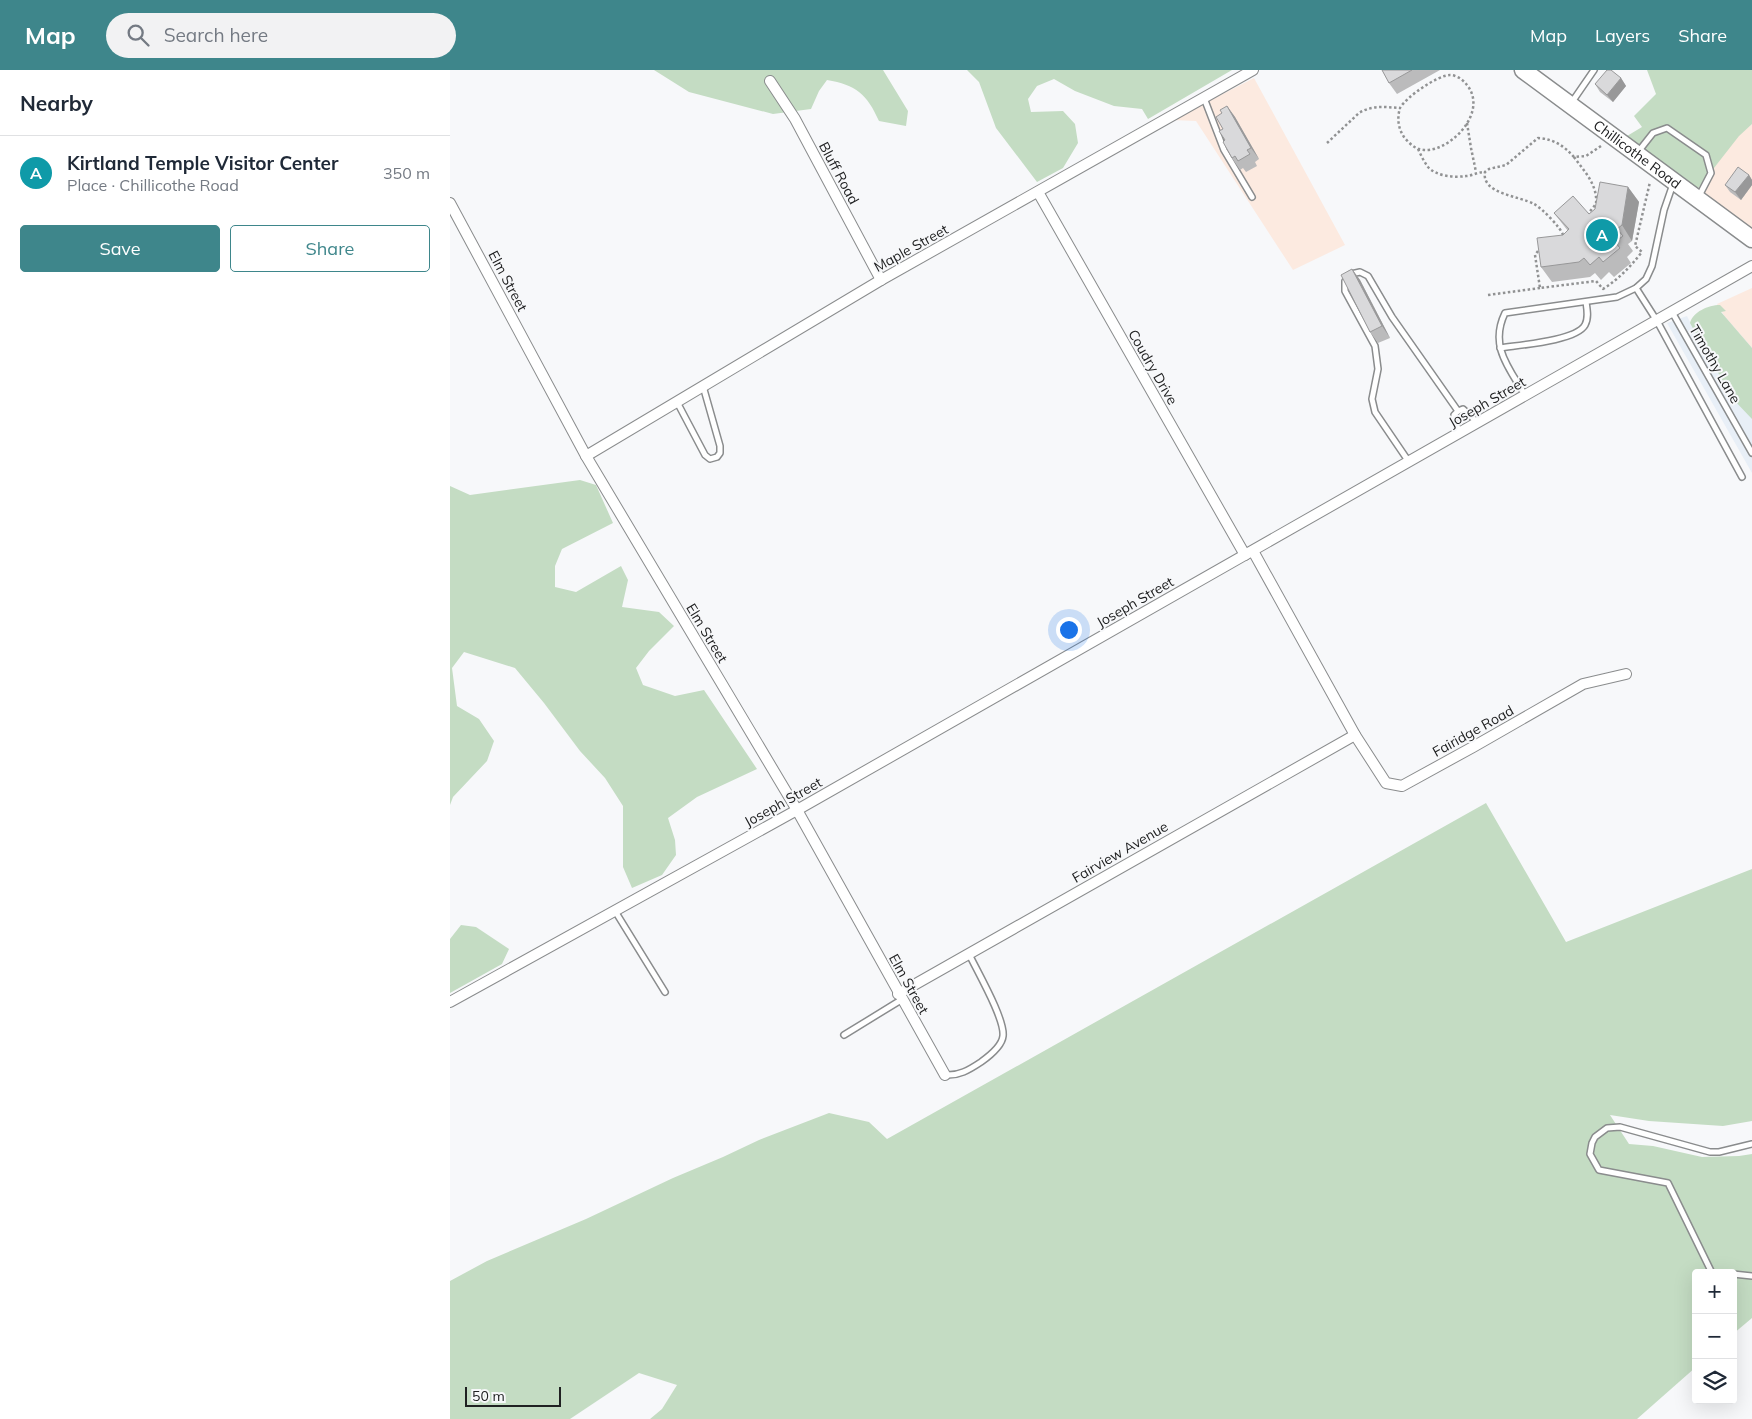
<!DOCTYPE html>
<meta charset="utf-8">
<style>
:root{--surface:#fff;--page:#f2f2f3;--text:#1f2937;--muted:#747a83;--line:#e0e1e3;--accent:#3e868b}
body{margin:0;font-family:Mulish,sans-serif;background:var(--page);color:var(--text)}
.controls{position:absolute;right:15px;bottom:15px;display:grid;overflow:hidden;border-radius:5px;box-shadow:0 5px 20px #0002}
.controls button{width:45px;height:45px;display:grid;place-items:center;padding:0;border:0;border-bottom:1px solid var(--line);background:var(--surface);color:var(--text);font:25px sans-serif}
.scale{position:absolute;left:15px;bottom:12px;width:96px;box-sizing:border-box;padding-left:5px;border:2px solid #202122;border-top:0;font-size:14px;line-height:18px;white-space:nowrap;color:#202122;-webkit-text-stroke:4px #f7f8fa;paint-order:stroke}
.you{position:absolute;left:618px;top:559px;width:18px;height:18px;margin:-12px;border:4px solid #fff;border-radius:50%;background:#1a73e8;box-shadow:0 0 0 8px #1a73e833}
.badge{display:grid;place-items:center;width:32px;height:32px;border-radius:50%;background:var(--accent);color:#fff;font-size:16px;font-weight:700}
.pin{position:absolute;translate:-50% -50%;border:2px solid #fff;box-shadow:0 1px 5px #0006}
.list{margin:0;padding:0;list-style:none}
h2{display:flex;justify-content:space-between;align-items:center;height:65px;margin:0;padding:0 20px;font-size:21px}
h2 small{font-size:16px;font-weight:400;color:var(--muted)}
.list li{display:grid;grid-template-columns:32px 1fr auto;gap:15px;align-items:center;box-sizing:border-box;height:75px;padding:0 20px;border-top:1px solid var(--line)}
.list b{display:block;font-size:19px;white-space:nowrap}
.list p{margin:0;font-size:16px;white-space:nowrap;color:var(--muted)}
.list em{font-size:16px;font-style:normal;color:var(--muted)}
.actions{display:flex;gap:10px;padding:15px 20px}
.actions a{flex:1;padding:11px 0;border:1px solid var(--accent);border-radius:5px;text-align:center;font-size:18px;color:var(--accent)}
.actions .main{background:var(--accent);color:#fff}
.icon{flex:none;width:28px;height:28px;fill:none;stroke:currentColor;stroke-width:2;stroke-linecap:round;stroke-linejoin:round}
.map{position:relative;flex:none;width:1302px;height:1349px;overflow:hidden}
header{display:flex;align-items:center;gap:30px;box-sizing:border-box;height:70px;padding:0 25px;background:var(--accent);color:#fff}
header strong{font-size:24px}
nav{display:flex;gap:28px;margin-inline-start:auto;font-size:18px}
.search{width:350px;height:45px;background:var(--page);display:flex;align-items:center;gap:12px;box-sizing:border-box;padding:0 18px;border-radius:28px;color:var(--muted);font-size:19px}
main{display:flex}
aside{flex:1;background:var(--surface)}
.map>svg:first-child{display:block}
.commercial{fill:#fceae0}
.built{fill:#e8eff7}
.green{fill:#c4dcc3}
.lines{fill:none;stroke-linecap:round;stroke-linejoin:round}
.service-casing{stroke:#8a8c8d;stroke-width:8}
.minor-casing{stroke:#8a8c8d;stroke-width:12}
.primary-casing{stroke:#8a8c8d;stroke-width:19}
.path{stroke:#919293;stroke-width:2.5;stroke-dasharray:2.5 2.5;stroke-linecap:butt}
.service{stroke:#fff;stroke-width:5}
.minor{stroke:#fff;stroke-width:10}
.primary{stroke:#fff;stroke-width:16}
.wall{fill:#bbbbbc}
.shaded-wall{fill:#989899}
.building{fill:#d9d9db;stroke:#989899}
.labels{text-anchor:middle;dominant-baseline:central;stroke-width:4;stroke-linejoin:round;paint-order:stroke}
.street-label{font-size:14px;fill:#202122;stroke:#f7f8fa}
</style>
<header>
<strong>Map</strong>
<div class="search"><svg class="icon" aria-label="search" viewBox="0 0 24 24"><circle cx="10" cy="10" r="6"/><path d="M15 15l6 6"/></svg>Search here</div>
<nav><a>Map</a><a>Layers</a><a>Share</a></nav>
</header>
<main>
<aside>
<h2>Nearby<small></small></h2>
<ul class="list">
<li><span class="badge" style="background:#0f9aa8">A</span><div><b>Kirtland Temple Visitor Center</b><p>Place · Chillicothe Road</p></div><em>350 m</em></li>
</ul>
<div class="actions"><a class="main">Save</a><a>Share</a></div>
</aside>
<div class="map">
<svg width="1302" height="1349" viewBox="0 0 1302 1349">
<rect width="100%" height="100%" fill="#f7f8fa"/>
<!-- commercial -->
<g class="commercial">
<path d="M 804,8 L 895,175 L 843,200 L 746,51 L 722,50 Z"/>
<path d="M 1302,54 L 1302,164 L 1246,121 L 1289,65 Z"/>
<path d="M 1302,218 L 1302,278 L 1275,247 L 1267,234 Z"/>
</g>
<!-- built -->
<path class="built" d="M 1270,241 L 1302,278 L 1302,403 L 1217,253 L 1237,246 L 1242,256 Z"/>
<!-- green -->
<g class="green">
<path d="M 204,0 L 433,0 L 458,41 L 456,56 L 429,51 C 417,24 406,15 377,10 L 369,21 L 361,39 L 323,44 L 239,22 Z"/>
<path d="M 517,0 L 782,0 L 698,49 L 692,39 L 664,36 L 625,21 L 604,9 L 587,16 L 578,29 L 581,42 L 613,41 L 625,54 L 628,73 L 613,98 L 587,112 L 546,58 L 529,12 Z"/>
<path d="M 1197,0 L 1302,0 L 1302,54 L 1289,66 L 1246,121 L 1172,69 L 1192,57 L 1184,46 L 1206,24 Z"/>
<path d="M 1270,235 L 1276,241 L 1271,242 L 1302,278 L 1302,349 L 1283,329 L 1240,253 C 1243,242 1258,235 1270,235 Z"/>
<path d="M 130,410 L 146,415 L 163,453 L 112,479 L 105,496 L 105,517 L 126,522 L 171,496 L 178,510 L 172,537 L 209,542 L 224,556 L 199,581 L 186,598 L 193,615 L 225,626 L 254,620 L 307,699 L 247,727 L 218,748 L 225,770 L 226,785 L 212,805 L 182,818 L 173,797 L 173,736 L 155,708 L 130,681 L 94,633 L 65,598 L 14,582 L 2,598 L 7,636 L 29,649 L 44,671 L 37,691 L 3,727 L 0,735 L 0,416 L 20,425 Z"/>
<path d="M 1036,733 L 1116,872 L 1302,799 L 1302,1051 L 1273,1056 L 1199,1051 L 1160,1045 L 1179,1074 L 1203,1076 L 1252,1087 L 1289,1086 L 1302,1084 L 1302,1248 L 1283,1264 L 1283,1203 L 1246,1203 L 1246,1297 L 1187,1349 L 200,1349 L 212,1339 L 227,1315 L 189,1303 L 120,1349 L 0,1349 L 0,1211 L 37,1191 L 136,1149 L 223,1108 L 273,1087 L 309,1070 L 379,1043 L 419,1052 L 437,1069 Z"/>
<path d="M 11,855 L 26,857 L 59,879 L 52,894 L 0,923 L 0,869 Z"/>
</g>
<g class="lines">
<!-- service casing -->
<g class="service-casing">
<g id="service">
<path d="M 754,28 L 774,80 L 802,127"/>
<path d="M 1122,32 L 1144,0"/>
<path d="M 1188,82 L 1203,63 L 1217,58 L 1256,85 L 1261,103 L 1249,126"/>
<path d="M 1186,218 L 1207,251 L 1292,407"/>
<path d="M 1222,242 L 1302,383"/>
<path d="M 1050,278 C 1069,275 1126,271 1135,255 C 1139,248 1137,239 1136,232"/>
<path d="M 1075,325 C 1059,298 1039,276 1055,243 L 1167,227 L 1186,218 L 1196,209 L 1202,196 L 1214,140 L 1223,114"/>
<path d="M 227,332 L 255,385 L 260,389 L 267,387 L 270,383 L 270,376 L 253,316"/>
<path d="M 1010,362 L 1004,351 L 1004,345 L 1008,341 L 1013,339 L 1028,353"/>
<path d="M 959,392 L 925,342 L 922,329 L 928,299 L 925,276 L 895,221 L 895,211 L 901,204 L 910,202 L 918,206 L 942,247 L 1008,341"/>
<path d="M 165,841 L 215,922"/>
<path d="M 394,965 L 451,930"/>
<path d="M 495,1005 C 509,1006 519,1000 531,992 C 538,987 552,976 553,966 C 555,949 527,901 519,884"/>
<path d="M 1262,1203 L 1218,1113 L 1149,1100 L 1140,1084 L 1142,1073 L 1145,1067 L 1157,1058 L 1170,1057 L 1260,1082 L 1269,1082 L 1302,1074"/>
<path d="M 1283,1204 L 1302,1206"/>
</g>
</g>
<!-- minor casing -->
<g class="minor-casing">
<g id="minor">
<path d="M 320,11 L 345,49 L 431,210"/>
<path d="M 588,122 L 795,485"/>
<path d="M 0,133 L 136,386 L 347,740 L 495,1005"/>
<path d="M 136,386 L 431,210 L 803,0"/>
<path d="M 803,481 L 905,665 L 936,713 L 952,716 L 1023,677 L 1133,614 L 1176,604"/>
<path d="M 448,924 L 905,665"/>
<path d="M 0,932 L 347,740 L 1302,196"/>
</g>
</g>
<!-- primary casing -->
<g class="primary-casing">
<g id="primary">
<path id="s1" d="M 1073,0 L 1302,169"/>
</g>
</g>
<!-- path -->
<g class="path">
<path d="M 1017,53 L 1021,78 L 1026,102"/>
<path d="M 877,73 L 909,43 C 922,35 935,37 950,38 C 956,27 988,5 1000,5 C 1004,5 1008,7 1011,9 C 1047,38 996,88 969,79 C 963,77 958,72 954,67 C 948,58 947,48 950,38"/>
<path d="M 968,79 C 971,85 974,92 978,97 C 986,106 1004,108 1016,106 C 1022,106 1027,102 1035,102"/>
<path d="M 1124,87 C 1134,101 1148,115 1146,134 L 1137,145"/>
<path d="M 1113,165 C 1111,158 1092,138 1084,134 C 1070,126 1031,124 1035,102 L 1039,99 L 1056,95 L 1088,68 C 1104,69 1114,76 1124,87 L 1136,86 L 1151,76"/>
<path d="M 1091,177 L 1085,185 L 1090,218 L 1146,211 L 1153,219 C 1169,209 1180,197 1192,182 L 1185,176 L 1200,112"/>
<path d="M 1038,225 L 1090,218"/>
</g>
<!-- service -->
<use href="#service" class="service"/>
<!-- minor -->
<use href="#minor" class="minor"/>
<!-- primary -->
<use href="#primary" class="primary"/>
</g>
<!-- wall -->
<g class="wall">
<path d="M 932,0 L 990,0 L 947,24 L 939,13 Z"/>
<path d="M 1171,8 L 1176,16 L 1163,32 L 1150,22 L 1145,14 Z"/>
<path d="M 777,36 L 785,47 L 809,89 L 805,92 L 807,96 L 796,102 L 793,98 L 790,100 L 782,88 L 773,59 L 772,43 Z"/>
<path d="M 1299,105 L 1302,110 L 1302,115 L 1291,130 L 1280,122 L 1275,115 Z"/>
<path d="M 1178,117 L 1189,132 L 1182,171 L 1178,174 L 1183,181 L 1177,187 L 1181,193 L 1164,207 L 1159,202 L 1151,210 L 1145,203 L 1140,207 L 1102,212 L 1091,197 L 1113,165 L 1118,161 L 1104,143 L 1139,144 Z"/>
<path d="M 902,199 L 910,210 L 940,268 L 928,273 L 920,262 Z"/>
</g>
<!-- shaded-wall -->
<g class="shaded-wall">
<path d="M 1171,8 L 1176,16 L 1163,32 L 1157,25 Z"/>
<path d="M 777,36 L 785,47 L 809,89 L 801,78 Z"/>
<path d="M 1299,105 L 1302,110 L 1302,115 L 1291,130 L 1285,122 Z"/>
<path d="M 1178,117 L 1189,132 L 1182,171 L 1172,155 Z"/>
<path d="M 902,199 L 910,210 L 940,268 L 932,256 Z"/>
</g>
<!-- building -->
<g class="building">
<path d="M 932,0 L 962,0 L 939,13 Z"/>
<path d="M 1157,0 L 1161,0 L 1171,8 L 1157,25 L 1145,14 Z"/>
<path d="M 777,36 L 801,78 L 797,80 L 800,84 L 788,91 L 785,86 L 782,88 L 773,72 L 775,70 L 769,61 L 773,59 L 766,47 L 772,43 L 770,40 Z"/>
<path d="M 1288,97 L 1299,105 L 1285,122 L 1275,115 Z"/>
<path d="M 1150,112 L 1178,117 L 1172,155 L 1167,159 L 1173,166 L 1165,172 L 1170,178 L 1153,192 L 1149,187 L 1140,195 L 1134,188 L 1129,192 L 1091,197 L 1087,168 L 1113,165 L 1119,159 L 1104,143 L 1123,126 L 1139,144 L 1145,139 Z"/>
<path d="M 902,199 L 932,256 L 920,262 L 891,205 Z"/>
</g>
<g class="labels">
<!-- street labels -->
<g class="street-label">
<text stroke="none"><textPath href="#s1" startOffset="142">Chillicothe Road</textPath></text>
<text transform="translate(389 103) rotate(62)">Bluff Road</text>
<text transform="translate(461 178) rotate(-29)">Maple Street</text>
<text transform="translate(58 211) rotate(62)">Elm Street</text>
<text transform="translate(1265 294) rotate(60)">Timothy Lane</text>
<text transform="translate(703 297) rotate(60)">Coudry Drive</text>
<text transform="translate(1037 332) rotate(-30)">Joseph Street</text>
<text transform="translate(685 532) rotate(-30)">Joseph Street</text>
<text transform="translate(257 563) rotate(59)">Elm Street</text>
<text transform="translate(1023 661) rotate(-29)">Fairidge Road</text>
<text transform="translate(333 732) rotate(-29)">Joseph Street</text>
<text transform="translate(670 782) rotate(-30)">Fairview Avenue</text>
<text transform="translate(459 914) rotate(61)">Elm Street</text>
</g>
</g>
</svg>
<div class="controls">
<button>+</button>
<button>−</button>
<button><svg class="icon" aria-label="layers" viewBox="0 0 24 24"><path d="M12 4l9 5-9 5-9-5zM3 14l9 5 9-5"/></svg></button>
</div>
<div class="scale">50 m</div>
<div class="you"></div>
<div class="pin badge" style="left:1152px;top:165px;background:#0f9aa8">A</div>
</div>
</main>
